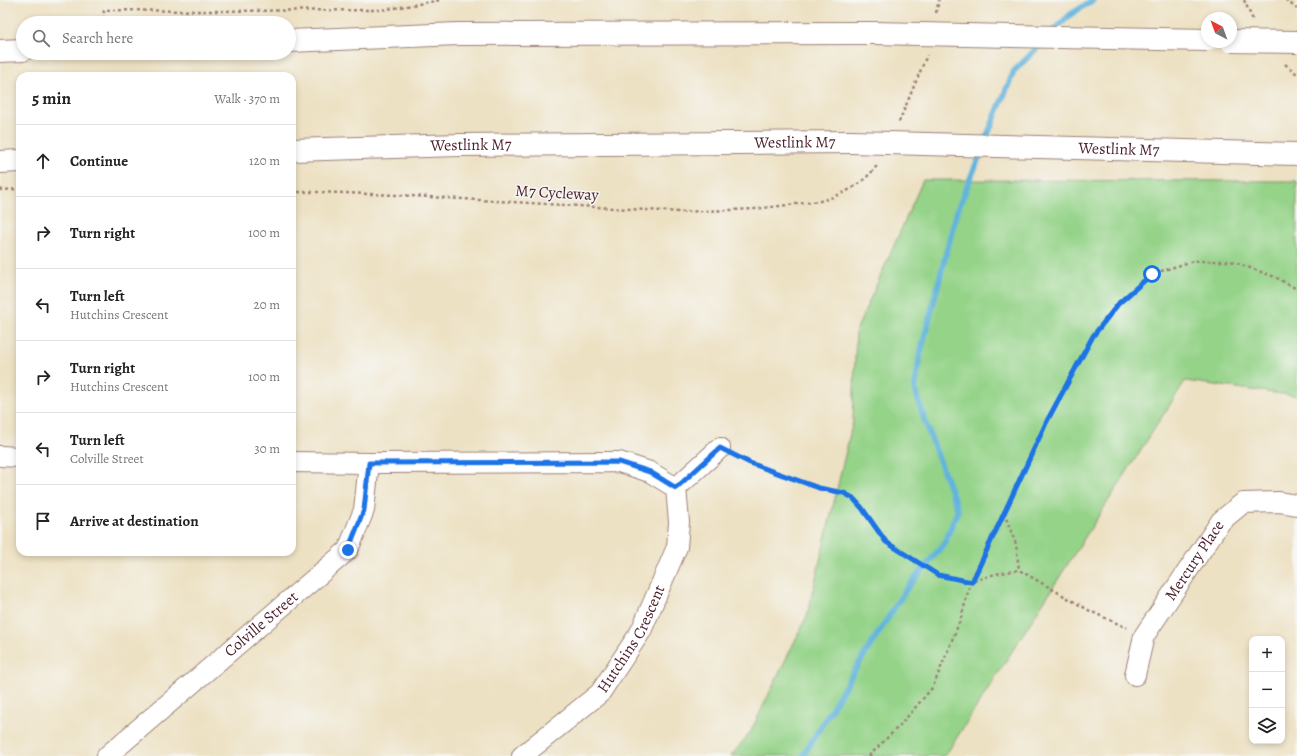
<!DOCTYPE html>
<meta charset="utf-8">
<style>
:root{--surface:#fff;--page:#f6f6f6;--text:#222;--muted:#767676;--line:#e0e0e0}
body{margin:0;font-family:Alegreya,serif;background:var(--page);color:var(--text)}
.controls{position:absolute;right:12px;bottom:12px;display:grid;overflow:hidden;border-radius:8px;box-shadow:0 2px 6px #0003}
.controls button{width:36px;height:36px;display:grid;place-items:center;padding:0;border:0;border-bottom:1px solid var(--line);background:var(--surface);color:var(--text);font:20px sans-serif}
.compass{position:absolute;left:1201px;top:12px;width:36px;height:36px;border-radius:50%;background:var(--surface);box-shadow:0 2px 6px #0003;rotate:319deg}
.stop{position:absolute;width:12px;height:12px;margin:-9px;border:3px solid #1a73e8;border-radius:50%;background:#fff}
.stop.end{background:#1a73e8;border-color:#fff;box-shadow:0 1px 4px #0008}
.list{margin:0;padding:0;list-style:none}
h2{display:flex;justify-content:space-between;align-items:center;height:52px;margin:0;padding:0 16px;font-size:17px}
h2 small{font-size:13px;font-weight:400;color:var(--muted)}
.list li{display:grid;grid-template-columns:26px 1fr auto;gap:12px;align-items:center;box-sizing:border-box;height:72px;padding:0 16px;border-top:1px solid var(--line)}
.list b{display:block;font-size:15px;white-space:nowrap}
.list p{margin:0;font-size:13px;white-space:nowrap;color:var(--muted)}
.list em{font-size:13px;font-style:normal;color:var(--muted)}
.icon{flex:none;width:22px;height:22px;fill:none;stroke:currentColor;stroke-width:2;stroke-linecap:round;stroke-linejoin:round}
.map{position:relative;flex:none;width:1297px;height:756px;overflow:hidden}
.search{position:absolute;background:var(--surface);box-shadow:0 2px 6px #0003;left:16px;top:16px;width:280px;height:44px;display:flex;align-items:center;gap:10px;box-sizing:border-box;padding:0 14px;border-radius:22px;color:var(--muted);font-size:15px}
.panel{position:absolute;background:var(--surface);box-shadow:0 2px 6px #0003;left:16px;top:72px;width:280px;height:484px;border-radius:12px}
.map>svg:first-child{display:block}
.green{fill:#94d388;stroke:#6f795a}
.lines{fill:none;stroke-linecap:round;stroke-linejoin:round}
.stream{stroke:#62b4dd;stroke-width:6}
.street-casing{stroke:#9c8077;stroke-width:22}
.highway-casing{stroke:#9c8077;stroke-width:24}
.path{stroke:#9c8077;stroke-width:2.5;stroke-dasharray:3 3;stroke-linecap:butt}
.street{stroke:#fff;stroke-width:20}
.highway{stroke:#fff;stroke-width:22}
.highway-bridge-casing{stroke:#9c8077;stroke-width:24;stroke-linecap:butt}
.highway-bridge{stroke:#fff;stroke-width:22}
.route{stroke:#1a73e8;stroke-width:5}
.labels{text-anchor:middle;dominant-baseline:central;stroke-width:3;stroke-linejoin:round;paint-order:stroke}
.street-label{font-size:16px;fill:#4a1f2b;stroke:#f6f6f2}
</style>
<div class="map">
<svg width="1297" height="756" viewBox="0 0 1297 756">
<rect width="100%" height="100%" fill="#f6f6f2"/>
<filter id="ink" filterUnits="userSpaceOnUse"><feTurbulence type="fractalNoise" baseFrequency=".025" numOctaves="2"/><feDisplacementMap in="SourceGraphic" scale="8" xChannelSelector="R" yChannelSelector="G"/><feConvolveMatrix kernelMatrix="1 2 1 2 8 2 1 2 1" color-interpolation-filters="sRGB"/></filter>
<filter id="wash" filterUnits="userSpaceOnUse"><feTurbulence type="fractalNoise" baseFrequency=".012" numOctaves="4" result="noise"/><feDisplacementMap in="SourceGraphic" scale="16" xChannelSelector="R" yChannelSelector="G"/><feGaussianBlur stdDeviation="0.9" result="paint"/><feColorMatrix in="noise" values="0 0 0 0 0 0 0 0 0 0 0 0 0 0 0 0 0 1.4 0 .05"/><feComposite in="paint" operator="in"/></filter>
<g filter="url(#wash)">
<rect width="100%" height="100%" fill="#ede1c3"/>
<!-- green -->
<path class="green" d="M 923,180 L 1297,181 L 1297,396 L 1185,381 L 945,756 L 731,756 L 750,733 L 807,616 L 853,421 L 856,331 Z"/>
<g class="lines">
<!-- stream -->
<g class="stream">
<path d="M 1053,31 L 1071,14 L 1093,0"/>
<path d="M 985,141 L 1014,71 L 1043,42"/>
<path d="M 803,756 L 856,668 L 907,588 L 944,544 L 958,510 L 925,422 L 915,388 L 920,355 L 957,211 L 982,150"/>
</g>
</g>
</g>
<g filter="url(#ink)">
<g class="lines">
<!-- street casing -->
<g class="street-casing">
<g id="street">
<path d="M 0,456 L 20,457"/>
<path d="M 292,462 L 369,463 L 619,462 L 650,472 L 676,488"/>
<path d="M 676,488 L 720,448"/>
<path id="s1" d="M 1135,675 L 1144,636 L 1221,521 L 1243,503 L 1279,502 L 1297,505"/>
<path id="s2" d="M 107,756 L 348,550 L 364,510 L 369,463"/>
<path id="s3" d="M 522,756 L 600,693 L 641,631 L 677,547 L 679,522 L 676,488"/>
</g>
</g>
<!-- highway casing -->
<g class="highway-casing">
<g id="highway">
<path d="M 289,41 L 458,34 L 874,33"/>
<path d="M 0,51 L 23,50"/>
<path id="s4" d="M 292,150 L 460,145 L 851,142"/>
<path d="M 0,162 L 20,161"/>
</g>
</g>
<!-- path -->
<g class="path">
<path d="M 1244,0 L 1253,20"/>
<path d="M 1286,0 L 1297,9"/>
<path d="M 936,13 L 939,0"/>
<path d="M 115,19 L 103,19 L 104,10 L 207,11 L 380,10 L 401,7 L 441,0"/>
<path d="M 1285,64 L 1297,74"/>
<path d="M 899,122 L 927,55"/>
<path d="M 0,190 L 20,189"/>
<path d="M 292,192 L 317,192 L 396,195 L 680,212 L 755,209 L 820,201 C 843,195 864,184 878,164"/>
<path d="M 738,457 L 750,463 L 819,488 L 844,493 L 853,498 L 862,508 L 873,525 L 886,542 L 938,575 L 971,582 L 995,574 L 1019,570 L 1090,611 L 1127,628"/>
<path d="M 1004,513 L 1016,544 L 1019,570"/>
<path d="M 869,756 L 901,724 L 933,687 L 961,618 L 971,582 L 1047,421 L 1093,336 L 1119,303 L 1152,274 L 1193,261 L 1231,261 L 1275,277 L 1297,289"/>
</g>
<!-- street -->
<use href="#street" class="street"/>
<!-- highway -->
<use href="#highway" class="highway"/>
<!-- highway-bridge casing -->
<g class="highway-bridge-casing">
<g id="highway-bridge">
<path d="M 874,33 L 1207,40"/>
<path d="M 1231,41 L 1297,42"/>
<path id="s5" d="M 851,142 L 1297,154"/>
</g>
</g>
<!-- highway-bridge -->
<use href="#highway-bridge" class="highway-bridge"/>
</g>
</g>
<g class="lines" filter="url(#ink)">
<!-- route -->
<path class="route" d="M 348,550 L 364,510 L 369,463 L 619,462 L 650,472 L 676,488 L 720,448 L 750,463 L 819,488 L 844,493 L 853,498 L 862,508 L 886,542 L 938,575 L 972,582 L 1047,421 L 1093,336 L 1119,303 L 1152,274"/>
</g>
<g class="labels">
<!-- street labels -->
<g class="street-label">
<text stroke="none"><textPath href="#s4" startOffset="503">Westlink M7</textPath></text>
<text stroke="none"><textPath href="#s4" startOffset="179">Westlink M7</textPath></text>
<text stroke="none"><textPath href="#s5" startOffset="268">Westlink M7</textPath></text>
<text transform="translate(557 193) rotate(3)">M7 Cycleway</text>
<text stroke="none"><textPath href="#s1" startOffset="131">Mercury Place</textPath></text>
<text stroke="none"><textPath href="#s2" startOffset="203">Colville Street</textPath></text>
<text stroke="none"><textPath href="#s3" startOffset="163">Hutchins Crescent</textPath></text>
</g>
</g>
</svg>
<div class="controls">
<button>+</button>
<button>−</button>
<button><svg class="icon" aria-label="layers" viewBox="0 0 24 24"><path d="M12 4l9 5-9 5-9-5zM3 14l9 5 9-5"/></svg></button>
</div>
<svg class="compass" viewBox="-18 -18 36 36"><path d="M0-13l5 13h-10z" fill="#e53935"/><path d="M0 13l5-13h-10z" fill="#767676"/></svg>
<div class="stop" style="left:1152px;top:274px"></div>
<div class="stop end" style="left:348px;top:550px"></div>
<div class="search"><svg class="icon" aria-label="search" viewBox="0 0 24 24"><circle cx="10" cy="10" r="6"/><path d="M15 15l6 6"/></svg>Search here</div>
<section class="panel">
<h2>5 min<small>Walk · 370 m</small></h2>
<ul class="list">
<li><svg class="icon" aria-label="ahead" viewBox="0 0 24 24"><path d="M12 20V5M6 11l6-6 6 6"/></svg><div><b>Continue</b></div><em>120 m</em></li>
<li><svg class="icon" aria-label="right" viewBox="0 0 24 24"><path d="M7 20v-9h11M14 6l5 5-5 5"/></svg><div><b>Turn right</b></div><em>100 m</em></li>
<li><svg class="icon" aria-label="left" viewBox="0 0 24 24"><path d="M17 20v-9H6M10 6l-5 5 5 5"/></svg><div><b>Turn left</b><p>Hutchins Crescent</p></div><em>20 m</em></li>
<li><svg class="icon" aria-label="right" viewBox="0 0 24 24"><path d="M7 20v-9h11M14 6l5 5-5 5"/></svg><div><b>Turn right</b><p>Hutchins Crescent</p></div><em>100 m</em></li>
<li><svg class="icon" aria-label="left" viewBox="0 0 24 24"><path d="M17 20v-9H6M10 6l-5 5 5 5"/></svg><div><b>Turn left</b><p>Colville Street</p></div><em>30 m</em></li>
<li><svg class="icon" aria-label="arrive" viewBox="0 0 24 24"><path d="M6 21V4h12l-3 4 3 4H6"/></svg><div><b>Arrive at destination</b></div></li>
</ul>
</section>
</div>
